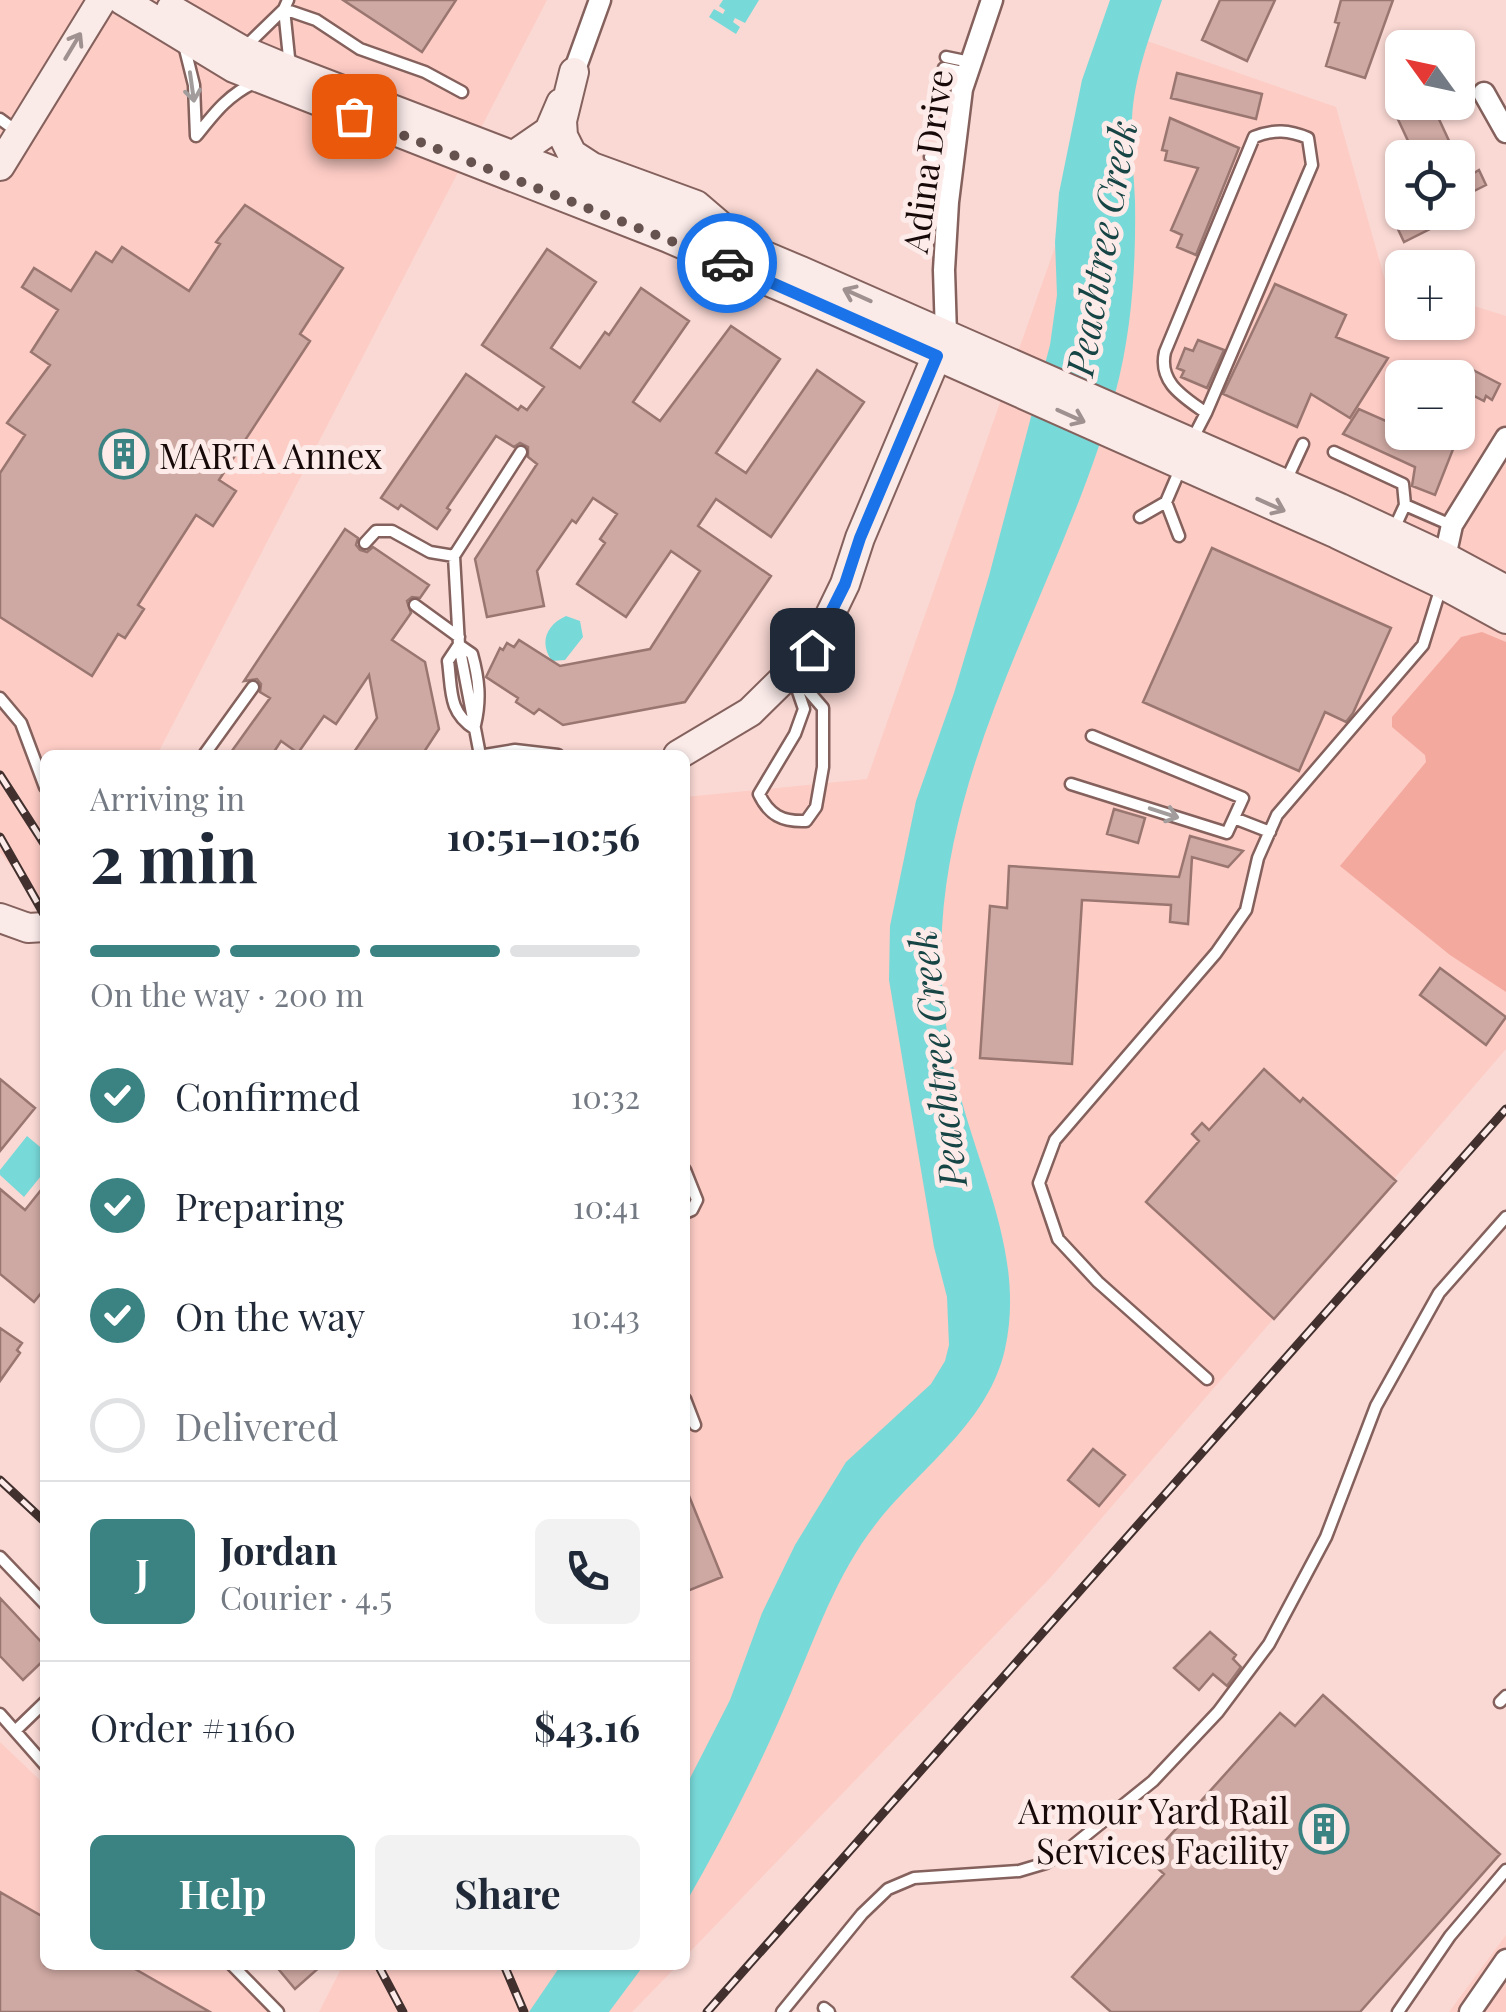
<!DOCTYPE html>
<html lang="en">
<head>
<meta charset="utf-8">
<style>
  :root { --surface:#fff; --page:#f2f2f3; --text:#1f2937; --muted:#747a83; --line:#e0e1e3; --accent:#3b8383 }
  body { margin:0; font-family:"Playfair Display",serif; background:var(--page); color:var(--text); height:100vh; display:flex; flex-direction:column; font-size:38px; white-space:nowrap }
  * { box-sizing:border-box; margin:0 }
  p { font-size:32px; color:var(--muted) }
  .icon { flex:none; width:55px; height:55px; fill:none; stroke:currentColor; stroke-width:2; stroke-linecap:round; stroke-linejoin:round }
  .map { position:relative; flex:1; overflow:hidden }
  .sheet { position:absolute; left:40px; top:750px; width:650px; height:1220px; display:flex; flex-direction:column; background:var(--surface); border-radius:15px; box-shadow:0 2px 8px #0004 }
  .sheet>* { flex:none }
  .needle { width:65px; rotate:303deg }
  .controls { position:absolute; left:1385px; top:30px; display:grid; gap:20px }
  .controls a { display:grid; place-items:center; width:90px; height:90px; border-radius:15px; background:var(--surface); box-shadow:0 2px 8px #0004; font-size:50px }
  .pin { position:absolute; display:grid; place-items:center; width:85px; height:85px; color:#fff; margin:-42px; border-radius:20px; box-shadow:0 5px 15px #0006 }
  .courier { position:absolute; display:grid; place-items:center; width:100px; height:100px; margin:-50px; border:8px solid #1a73e8; border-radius:50%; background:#fff; color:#222; box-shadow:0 2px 12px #0007 }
  .headline em { font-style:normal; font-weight:700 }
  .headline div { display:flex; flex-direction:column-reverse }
  .headline { display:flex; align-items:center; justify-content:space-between; height:170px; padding:0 50px }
  h1 { font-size:65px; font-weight:700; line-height:75px }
  .bar { display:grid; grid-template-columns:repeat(4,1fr); gap:15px 10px; align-content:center; height:120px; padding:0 50px }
  .bar i { height:12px; border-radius:8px; background:var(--line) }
  .bar .current { background:var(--accent) }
  .bar p { grid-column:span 4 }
  .line { display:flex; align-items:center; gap:25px; padding:0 50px; border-top:2px solid var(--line) }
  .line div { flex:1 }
  .round { display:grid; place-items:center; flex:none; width:105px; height:105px; border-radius:15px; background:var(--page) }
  ol { padding:0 50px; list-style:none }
  li { display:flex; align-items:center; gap:30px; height:110px }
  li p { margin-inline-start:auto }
  li .icon { padding:10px; border-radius:50%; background:var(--accent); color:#fff; stroke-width:4 }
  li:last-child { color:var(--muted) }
  li i { width:55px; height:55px; border:5px solid var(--line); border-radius:50% }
  .cta { display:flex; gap:20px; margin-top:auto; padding:20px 50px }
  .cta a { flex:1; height:115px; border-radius:15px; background:var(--accent); color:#fff; font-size:40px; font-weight:700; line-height:115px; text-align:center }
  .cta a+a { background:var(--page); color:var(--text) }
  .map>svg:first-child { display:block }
  .built { fill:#fdccc5; fill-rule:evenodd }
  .green { fill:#f4a99f }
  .water { fill:#78d9d9 }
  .building { fill:#cea8a2; stroke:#9a7671; stroke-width:2.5 }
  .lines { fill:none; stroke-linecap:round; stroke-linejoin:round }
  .lane-casing { stroke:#84615c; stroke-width:15 }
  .street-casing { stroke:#84615c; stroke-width:25 }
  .secondary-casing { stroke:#84615c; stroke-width:32 }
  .lane { stroke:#fff; stroke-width:10 }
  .street { stroke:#fff; stroke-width:20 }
  .secondary { stroke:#faebe9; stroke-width:28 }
  .rail-casing { stroke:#41302e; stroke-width:9 }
  .rail { stroke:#fcebe8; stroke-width:5; stroke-dasharray:15; stroke-linecap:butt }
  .oneway { stroke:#9f918f }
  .oneway2 { stroke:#a29d9c }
  .done { stroke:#66524f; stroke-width:10; stroke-dasharray:0 18 }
  .route { stroke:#1a73e8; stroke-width:12 }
  .labels { text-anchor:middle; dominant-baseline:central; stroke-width:10; stroke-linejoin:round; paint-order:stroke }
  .street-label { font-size:35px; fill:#160908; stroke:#fcebe8 }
  .poi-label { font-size:35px; fill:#160908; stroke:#fcebe8; text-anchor:start }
  .water-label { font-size:38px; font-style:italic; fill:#174545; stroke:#fcebe8 }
</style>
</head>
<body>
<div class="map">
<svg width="1506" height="2012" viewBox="0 0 1506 2012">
  <rect width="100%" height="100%" fill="#fad9d4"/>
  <path class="built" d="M0,0H547L157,755H45V911L0,852Z
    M1130,35L1336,107L1385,280L1402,285V322H1458V301L1506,316V1049L1050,1578L685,1957V797L867,779ZM1402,378H1458V432H1402Z
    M0,1742L45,1785V1965H235L285,2012H0Z
    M1506,1935V2012H1449Z
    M343,1965H678L632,2012H319Z"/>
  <path class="green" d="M1482,632L1506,642V992L1450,955L1340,866L1426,762L1425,755L1392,727V717L1461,637Z"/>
  <path class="water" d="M723,0H759L745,23L735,18L733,22L740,27L736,34L709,17L714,9L723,14L725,10L719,6Z
    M1110,0H1162C1149,39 1134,77 1132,119C1130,146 1134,173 1135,201C1136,265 1132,332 1115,394C1066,573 953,739 942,928C939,981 945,1039 959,1091C981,1176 1025,1259 1005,1349C989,1421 923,1466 879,1520C837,1572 817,1634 791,1693C760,1766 725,1835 685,1904V1788L730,1700L762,1613L795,1545L846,1462L931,1384L945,1361L949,1345L947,1297L934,1247L889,980L890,926L916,801L954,693L989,576L1050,345L1057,295L1055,242L1059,193L1082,80Z
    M566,616L580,621L583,637L565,660L552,661C539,643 546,625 566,616Z
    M27,1136L45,1151V1171L24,1197L0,1175V1170Z
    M561,1965H644L609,2012H529Z"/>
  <path class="building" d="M343,0H456L422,52Z
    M1220,0H1275L1247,61L1202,40Z
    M1341,0H1393L1365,78L1326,66L1339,23L1335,22Z
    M1177,73L1262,94L1256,119L1171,98Z
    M1423,102H1431L1457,158H1416L1396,115Z
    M1170,118L1239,148L1196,255L1177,247L1182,235L1171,230L1198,168L1165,160L1167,151L1162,150Z
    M1471,166L1474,173L1479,170L1486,185L1458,199V173Z
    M245,205L343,268L300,334L310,341L219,480L236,491L213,526L196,515L138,605L144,609L125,638L118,634L92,676L0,617V473L25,435L7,423L50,365L31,352L58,310L22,287L34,268L71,291L96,252L112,262L122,247L189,291L220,244L216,242Z
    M1390,212H1464L1404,242Z
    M547,249L596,282L551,348L580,368L605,332L609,335L641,288L689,321L633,402L660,421L731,326L780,359L716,453L746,473L817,370L864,402L771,537L716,499L698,526L771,576L685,702L563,725L539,709L534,714L516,702L518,698L486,677L500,648L503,650L507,643L514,647L519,640L560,666L650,649L700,571L671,551L626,617L577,584L605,543L600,539L617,514L593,498L576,523L572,520L537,571L544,606L487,617L475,559L537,464L528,457V447L520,443L514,447L496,436L447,508L450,510L437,529L401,505L398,509L381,498L466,374L518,410L521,406L527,410L544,387L482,345Z
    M1275,284L1346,315L1336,337L1388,358L1350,418L1311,394L1297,427L1223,394Z
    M1198,340L1224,350L1207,388L1181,377L1184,371L1177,368L1185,348L1193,351Z
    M1473,370L1500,384L1492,400L1486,396L1484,401L1474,396L1435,495L1412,486L1415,467L1343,434L1359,409L1402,428V432H1458V393Z
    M345,529L358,538L356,545L360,550L367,552L373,547L429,585L420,598L412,597L407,601L411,613L392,640L425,662L439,729L422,755H352L377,718L369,675L336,724L324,716L298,753L281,741L272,755H229L270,698L260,692L261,684L257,679L244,681Z
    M1212,548L1391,628L1353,713L1346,722L1325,712L1299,771L1143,702Z
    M1114,809L1145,818L1138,843L1107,834Z
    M1190,836L1243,851L1228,867L1192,857L1188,924L1170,922L1171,905L1082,900L1072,1064L980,1058L990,906L1007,908L1009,866L1179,877Z
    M1440,968L1506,1017L1486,1045L1420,995Z
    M1264,1069L1300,1102L1303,1098L1396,1181L1274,1319L1146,1202L1199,1141L1192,1134L1202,1123L1209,1130Z
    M0,1079L35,1108L0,1151Z
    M45,1185V1288L34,1302L0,1274V1189L25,1210Z
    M0,1328L22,1343L17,1350L20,1353L0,1381Z
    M1093,1449L1125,1475L1099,1506L1068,1480Z
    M685,1486L722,1577L685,1592Z
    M0,1598L45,1646V1659L23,1680L0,1656Z
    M1210,1632L1236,1655L1233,1659L1241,1667L1227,1686L1213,1674L1199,1690L1174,1668Z
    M1323,1695L1500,1854L1360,2012H1111L1072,1977L1164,1874L1148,1860L1280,1713L1295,1726Z
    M0,1892L45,1918V1965H128L210,2012H0Z
    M275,1965H322L295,1989Z"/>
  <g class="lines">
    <g class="lane-casing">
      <path id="lane" d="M284,9L316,20L360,49L425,72L462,92
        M284,9L290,67
        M184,45L194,85L196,136
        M243,49L284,9L288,0
        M946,57L970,62
        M944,68L967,73
        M0,119L19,133
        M197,135C215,112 230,93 258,81
        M930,157L952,161
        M927,173L950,178
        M1193,438L1206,413L1312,165L1308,138C1289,130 1274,129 1254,137L1165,352C1158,383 1184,397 1206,413
        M1334,452L1403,484L1405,505L1393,531
        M1285,483L1303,444
        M1166,502L1179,536
        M1405,505L1451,525
        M1140,517L1166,502L1181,467
        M365,543L376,531H392L430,552L454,556
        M415,605L459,637
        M459,645L472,654C479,679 481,700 475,725
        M458,646L448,661C452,691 448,712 475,729
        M791,671L823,708V767L816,807L806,821C782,822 769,815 759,794L795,734L804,709Z
        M0,698L21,723L45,787
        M204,755L253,687
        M480,755L459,645L454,556L521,452
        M485,755L515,750L558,755
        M1071,784L1227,833L1243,798L1092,736
        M1234,818L1270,832
        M685,1170L697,1200L692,1210L685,1213
        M1207,1379L1098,1282L1058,1239L1039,1183L1055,1140L1216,953L1246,910L1258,858L1277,815L1423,645L1441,587
        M685,1399L695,1425
        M0,1557L45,1604
        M1500,1702L1506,1696
        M0,1714L45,1765
        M15,1731L45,1702
        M232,1965L278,2012
        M824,2008L829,2012
        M782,2012L862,1914L888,1889L914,1878L1019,1871L1046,1863L1070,1848L1153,1781L1218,1712L1269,1644L1326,1537L1376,1406L1439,1293L1506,1217
        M1398,2012L1450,1936L1506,1870"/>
    </g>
    <g class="street-casing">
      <path id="street" d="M574,72L600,0
        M1484,93L1506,132
        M946,335L944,270L948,202L962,89L992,0
        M1445,557L1452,525L1506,438
        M1470,2012L1506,1960"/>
    </g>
    <g class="secondary-casing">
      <path id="secondary" d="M122,0L234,68L666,237L791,291L1337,534L1442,584L1506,619
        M171,9L242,50L290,70L673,217L801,271L1340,508L1445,557L1506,590
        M574,72L562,121L563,136L572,154L592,167L696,205L724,229
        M514,155L549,131L561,103
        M0,166L102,0
        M678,755L750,712L813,650L845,584L860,538L943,341
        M0,918L28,928L45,927"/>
    </g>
    <use href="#lane" class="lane"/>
    <use href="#street" class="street"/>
    <use href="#secondary" class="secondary"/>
    <g class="rail-casing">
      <path id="rail" d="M0,775L45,845
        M0,837L45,916
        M0,1480L45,1522
        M378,1965L403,2012
        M504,1965L524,2012
        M707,2012L1506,1109"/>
    </g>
    <use href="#rail" class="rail"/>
  </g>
  <defs><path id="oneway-shaft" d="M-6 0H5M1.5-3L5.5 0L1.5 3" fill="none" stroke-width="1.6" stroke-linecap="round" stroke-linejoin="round" transform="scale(2.5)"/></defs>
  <g class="oneway">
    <use href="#oneway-shaft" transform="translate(73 46) rotate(-59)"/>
    <use href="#oneway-shaft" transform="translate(857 295) rotate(-156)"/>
    <use href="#oneway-shaft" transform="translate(1071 416) rotate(24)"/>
    <use href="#oneway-shaft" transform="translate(1271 505) rotate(24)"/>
  </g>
  <g class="oneway2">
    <use href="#oneway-shaft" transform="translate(192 87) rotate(82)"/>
    <use href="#oneway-shaft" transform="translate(1164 813) rotate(18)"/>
  </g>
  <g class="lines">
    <path class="done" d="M354,116L727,263"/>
    <path class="route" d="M727,263L937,356L860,538L845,584L812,650"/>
  </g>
  <defs>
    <g id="building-ring" transform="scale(2.5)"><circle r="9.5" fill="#fcebe8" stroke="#3b8383" stroke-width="1.5"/><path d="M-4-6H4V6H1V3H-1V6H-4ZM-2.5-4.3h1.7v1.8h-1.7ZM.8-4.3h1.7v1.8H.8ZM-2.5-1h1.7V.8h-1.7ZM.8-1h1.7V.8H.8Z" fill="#3b8383"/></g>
  </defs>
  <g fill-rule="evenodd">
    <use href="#building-ring" x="124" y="454"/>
    <use href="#building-ring" x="1324" y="1829"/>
  </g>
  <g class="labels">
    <g class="street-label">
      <text transform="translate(926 161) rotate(-82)">Adina Drive</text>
    </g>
    <g class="poi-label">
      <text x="159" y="454">MARTA Annex</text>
      <text x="1289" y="1809" text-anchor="end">Armour Yard Rail<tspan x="1289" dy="40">Services Facility</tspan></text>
    </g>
    <g class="water-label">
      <text transform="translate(1100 248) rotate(-80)">Peachtree Creek</text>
      <text transform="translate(936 1059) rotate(-97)">Peachtree Creek</text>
    </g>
  </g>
</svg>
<div class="controls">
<a><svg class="needle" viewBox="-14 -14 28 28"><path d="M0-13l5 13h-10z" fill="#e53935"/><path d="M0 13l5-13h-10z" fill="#747a83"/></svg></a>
<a><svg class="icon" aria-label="locate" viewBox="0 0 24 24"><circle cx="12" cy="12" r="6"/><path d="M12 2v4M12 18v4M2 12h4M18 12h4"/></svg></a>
<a>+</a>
<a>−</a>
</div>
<div class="pin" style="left:354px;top:116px;background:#ea580c"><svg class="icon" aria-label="bag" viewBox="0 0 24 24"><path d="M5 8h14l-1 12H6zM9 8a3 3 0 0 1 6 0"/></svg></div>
<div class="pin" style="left:812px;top:650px;background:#1f2937"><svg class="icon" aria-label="home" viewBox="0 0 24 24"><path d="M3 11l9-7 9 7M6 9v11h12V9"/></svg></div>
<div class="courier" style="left:727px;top:263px"><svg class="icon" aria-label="car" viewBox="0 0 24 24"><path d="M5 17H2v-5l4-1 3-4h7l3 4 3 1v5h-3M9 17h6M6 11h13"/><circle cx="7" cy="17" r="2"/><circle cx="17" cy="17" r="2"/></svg></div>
<section class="sheet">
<div class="headline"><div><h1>2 min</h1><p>Arriving in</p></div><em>10:51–10:56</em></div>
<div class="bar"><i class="current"></i><i class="current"></i><i class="current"></i><i></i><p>On the way · 200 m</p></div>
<ol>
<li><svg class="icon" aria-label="check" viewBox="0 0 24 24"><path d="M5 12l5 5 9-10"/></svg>Confirmed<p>10:32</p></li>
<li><svg class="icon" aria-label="check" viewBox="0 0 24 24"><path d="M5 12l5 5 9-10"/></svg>Preparing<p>10:41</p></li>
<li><svg class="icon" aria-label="check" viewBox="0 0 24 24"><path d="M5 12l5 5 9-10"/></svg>On the way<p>10:43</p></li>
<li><i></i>Delivered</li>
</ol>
<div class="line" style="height:180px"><b class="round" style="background:var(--accent);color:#fff">J</b><div><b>Jordan</b><p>Courier · 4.5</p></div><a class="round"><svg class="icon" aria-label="phone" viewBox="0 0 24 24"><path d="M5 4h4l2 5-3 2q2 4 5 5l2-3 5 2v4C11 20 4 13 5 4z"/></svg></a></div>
<div class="line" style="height:130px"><div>Order #1160</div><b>$43.16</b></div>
<div class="cta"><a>Help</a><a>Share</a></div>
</section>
</div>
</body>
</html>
